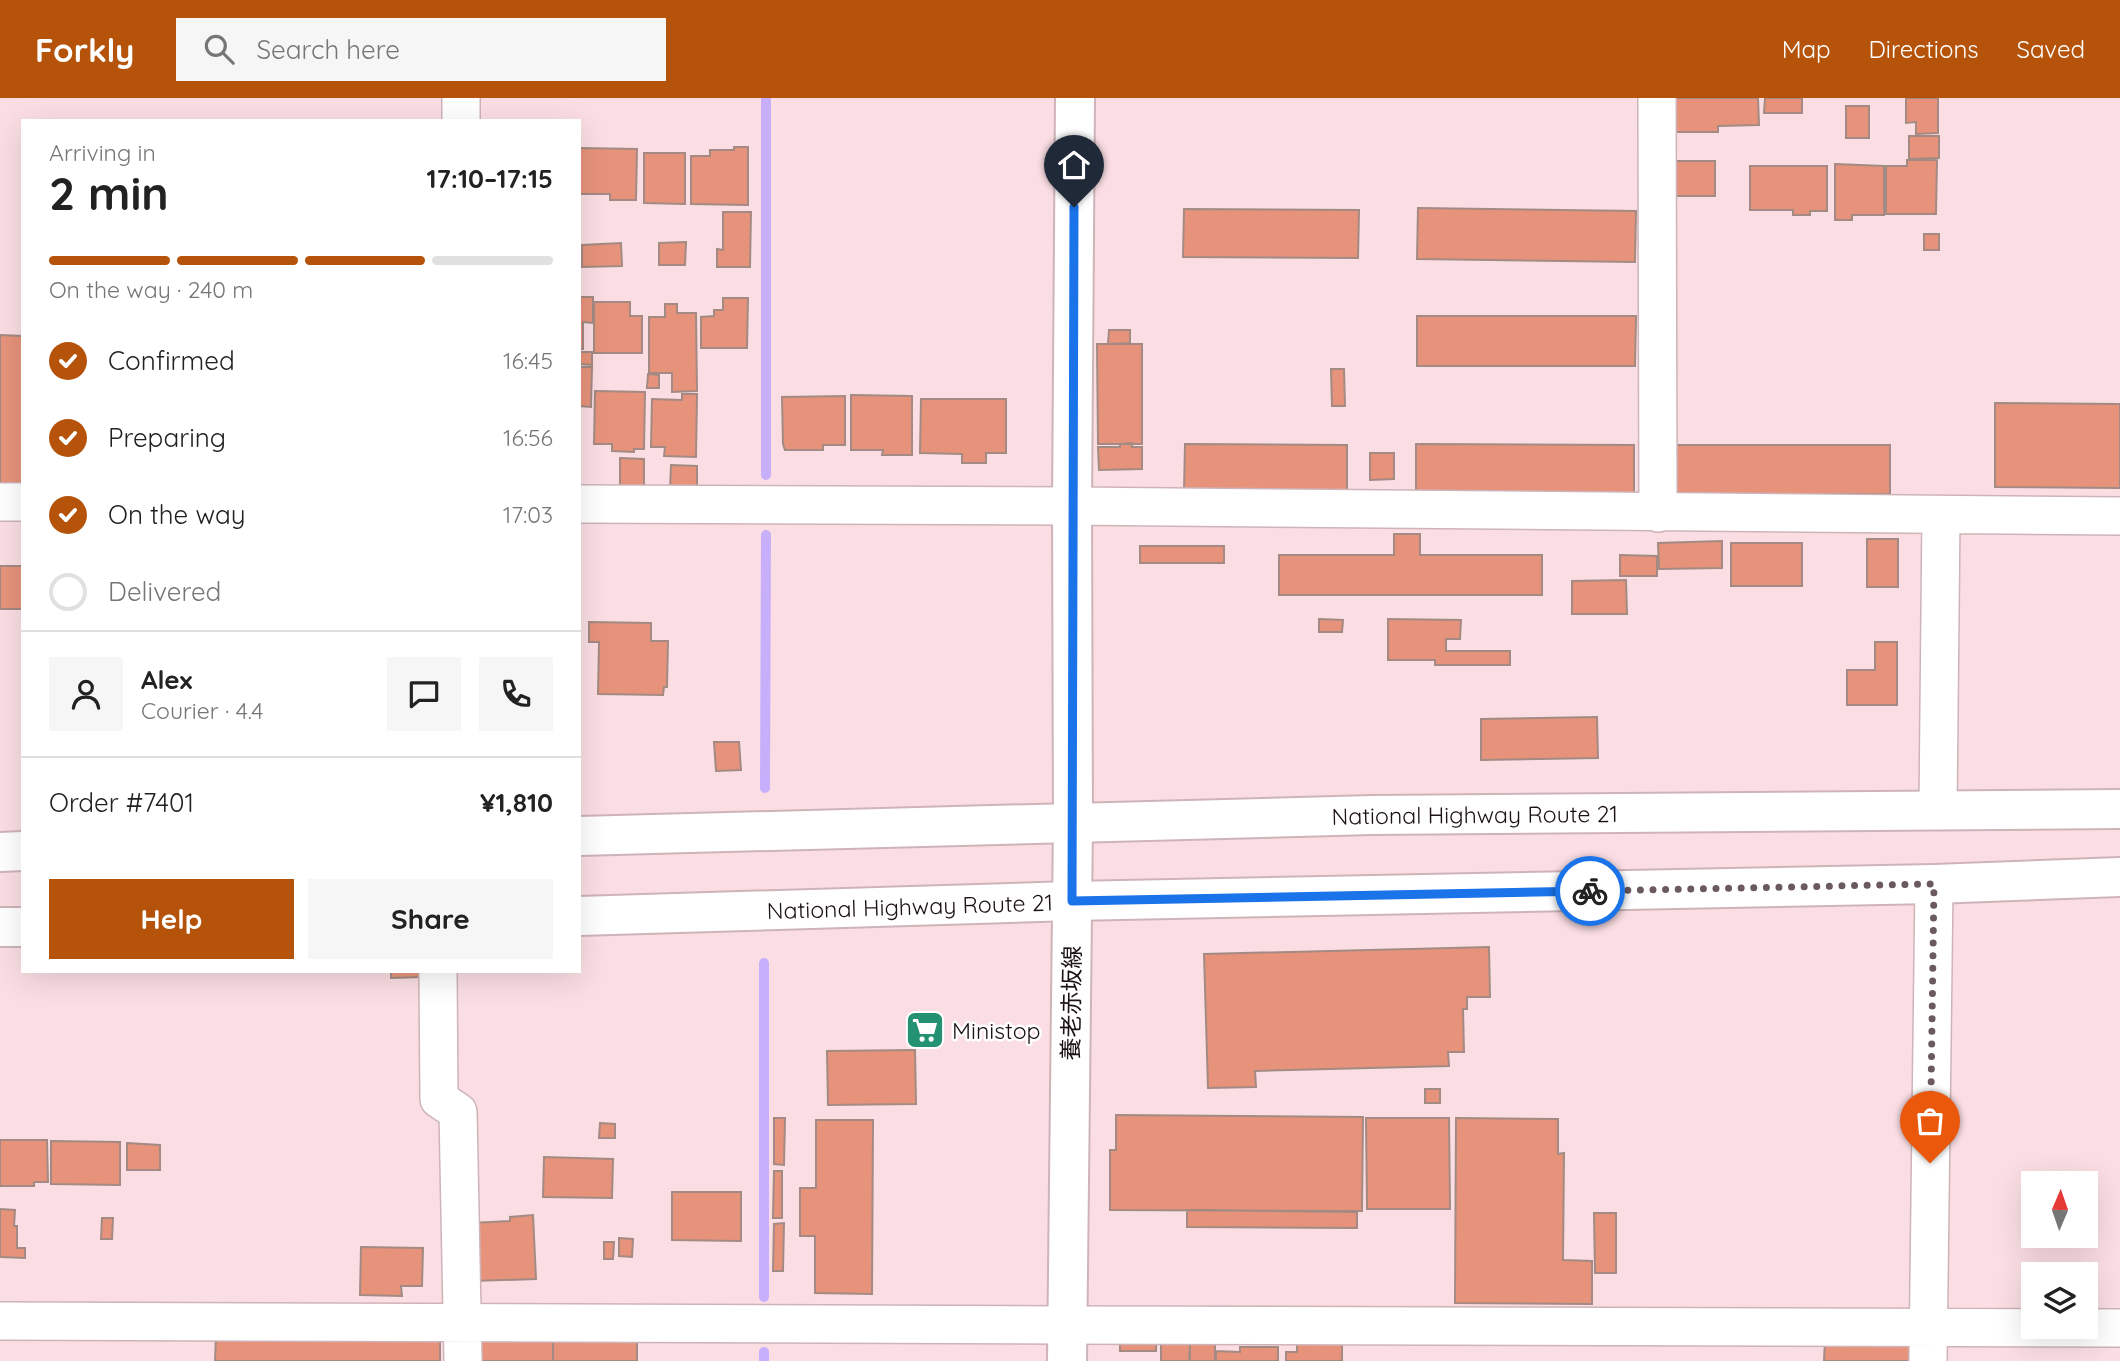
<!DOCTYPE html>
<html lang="en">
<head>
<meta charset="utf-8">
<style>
  :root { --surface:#fff; --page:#f6f6f6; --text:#222; --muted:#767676; --line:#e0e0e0; --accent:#b45309 }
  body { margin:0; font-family:Quicksand,"Noto Sans JP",sans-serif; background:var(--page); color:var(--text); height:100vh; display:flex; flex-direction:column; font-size:26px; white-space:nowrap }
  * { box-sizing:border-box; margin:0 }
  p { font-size:23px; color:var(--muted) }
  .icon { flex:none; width:38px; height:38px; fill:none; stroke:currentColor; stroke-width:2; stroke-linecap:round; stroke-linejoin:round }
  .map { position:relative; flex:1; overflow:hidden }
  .sheet { position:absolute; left:21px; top:21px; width:560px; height:854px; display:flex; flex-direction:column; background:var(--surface); border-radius:0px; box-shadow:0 7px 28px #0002 }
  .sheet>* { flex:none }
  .needle { width:46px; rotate:2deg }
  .tools { position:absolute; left:2021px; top:1073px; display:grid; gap:14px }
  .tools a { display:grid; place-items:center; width:77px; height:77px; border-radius:0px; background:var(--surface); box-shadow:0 7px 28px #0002; font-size:35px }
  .pin { position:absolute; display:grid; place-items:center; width:60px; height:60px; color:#fff; margin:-72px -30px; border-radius:50% 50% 50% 0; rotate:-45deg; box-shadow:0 0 7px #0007 }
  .pin .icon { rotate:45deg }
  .courier { position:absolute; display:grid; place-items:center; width:70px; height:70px; margin:-35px; border:5px solid #1a73e8; border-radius:50%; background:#fff; color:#222; box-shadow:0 2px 9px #0007 }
  .summary em { font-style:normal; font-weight:700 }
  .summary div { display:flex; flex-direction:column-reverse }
  .summary { display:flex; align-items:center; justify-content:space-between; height:119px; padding:0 28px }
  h1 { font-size:46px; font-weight:700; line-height:52px }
  .bar { display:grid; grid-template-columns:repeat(4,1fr); gap:10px 7px; align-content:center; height:84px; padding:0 28px }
  .bar i { height:9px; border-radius:5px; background:var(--line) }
  .bar .on { background:var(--accent) }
  .bar p { grid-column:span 4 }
  .line { display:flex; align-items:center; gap:18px; padding:0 28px; border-top:2px solid var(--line) }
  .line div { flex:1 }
  .round { display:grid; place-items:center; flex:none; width:74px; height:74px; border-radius:0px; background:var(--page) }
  ol { padding:0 28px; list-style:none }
  li { display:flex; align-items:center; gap:21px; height:77px }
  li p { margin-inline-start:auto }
  li .icon { padding:7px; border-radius:50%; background:var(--accent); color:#fff; stroke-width:4 }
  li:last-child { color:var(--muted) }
  li i { width:38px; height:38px; border:4px solid var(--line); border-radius:50% }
  .primary-button { display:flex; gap:14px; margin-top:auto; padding:14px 28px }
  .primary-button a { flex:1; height:80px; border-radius:0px; background:var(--accent); color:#fff; font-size:28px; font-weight:700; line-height:80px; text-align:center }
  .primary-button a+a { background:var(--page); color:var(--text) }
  header { display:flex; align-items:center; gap:42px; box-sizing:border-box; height:98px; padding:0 35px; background:var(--accent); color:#fff }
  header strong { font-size:33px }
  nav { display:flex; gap:38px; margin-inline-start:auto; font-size:24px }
  .search { width:490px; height:63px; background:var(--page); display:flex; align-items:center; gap:18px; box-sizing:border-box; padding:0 24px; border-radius:0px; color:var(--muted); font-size:26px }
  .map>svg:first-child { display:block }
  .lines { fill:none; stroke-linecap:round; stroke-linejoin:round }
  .stream { stroke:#c7affb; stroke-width:10 }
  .building { fill:#e7937b; stroke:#a38a83; stroke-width:2 }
  .street-casing { stroke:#ceb4b9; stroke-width:40 }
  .secondary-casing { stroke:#ceb4b9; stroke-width:42 }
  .highway-casing { stroke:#ceb4b9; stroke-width:42 }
  .street { stroke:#fff; stroke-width:37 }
  .secondary { stroke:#fff; stroke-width:38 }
  .highway { stroke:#fff; stroke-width:38 }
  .done { stroke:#6a595d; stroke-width:7; stroke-dasharray:0 12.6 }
  .route { stroke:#1a73e8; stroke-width:9 }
  .labels { text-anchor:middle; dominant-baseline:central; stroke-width:5; stroke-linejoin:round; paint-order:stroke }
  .street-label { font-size:23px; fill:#1c1214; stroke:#fff }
  .poi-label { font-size:23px; fill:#1c1214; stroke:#fff; text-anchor:start }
</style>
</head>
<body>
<header>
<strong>Forkly</strong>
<div class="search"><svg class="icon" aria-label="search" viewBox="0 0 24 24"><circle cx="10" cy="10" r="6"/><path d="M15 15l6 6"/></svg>Search here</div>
<nav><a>Map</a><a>Directions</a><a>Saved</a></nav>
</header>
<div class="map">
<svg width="2120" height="1263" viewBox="0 0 2120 1263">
  <rect width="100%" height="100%" fill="#fadee4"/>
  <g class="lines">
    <path class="stream" d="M766,377V0
      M765,690L766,437
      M764,1199V865
      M764,1263V1254"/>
  </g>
  <path class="building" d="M1673,0H1758L1759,27L1718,28V34H1674Z
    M1765,0H1802V15H1764Z
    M1906,0H1938V35L1916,36V24L1906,25Z
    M1846,8H1869V40H1846Z
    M1909,38H1939V60L1909,61Z
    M734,49H748V107L691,106V58H710V52H734Z
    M580,50L637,51L636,102H610V96H580Z
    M644,55H685V106L644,105Z
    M1907,62H1937L1936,116H1886V68H1907Z
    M1666,63H1715V98H1666Z
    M1835,66L1884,68V117H1852V122H1835Z
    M1750,68H1827V113H1810V117H1793V112H1750Z
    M1418,110L1636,113L1635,164L1417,161Z
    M1184,111L1359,112L1358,160L1183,159Z
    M723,114H751L750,169H717V151L723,152Z
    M1924,136H1939V152H1924Z
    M686,144L685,167H659V145Z
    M621,145L622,168L582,169V147Z
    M579,199H593V225L583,224V251H579Z
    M723,200H748L747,250H701V219L714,218V212H723Z
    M594,204H630V218H642V255H594Z
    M665,206H677V215H696L697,293L672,294V275H649V219H665Z
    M1417,218H1636L1635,268H1417Z
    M1109,232H1130V245L1108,246Z
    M0,237L23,238V390H0Z
    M1097,246H1142V346H1098Z
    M579,254H592V267L579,266Z
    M579,269H592L591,309L579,308Z
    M1331,271H1344L1345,308H1332Z
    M648,276L659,277V290H647Z
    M595,293L645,294L644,351H634V354L612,353V346H594Z
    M682,296H697L696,359L664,358L665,349H651L652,301L682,302Z
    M851,297L912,298V357H882L883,352H851Z
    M845,298V347H823V352H785L783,346L782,299Z
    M921,301H1006V355H986V365H962V356L920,355Z
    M1995,305L2120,306V390L1995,389Z
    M1132,345V349H1142V371L1099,372L1098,349H1120V346Z
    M1185,346L1347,347V394L1184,393Z
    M1416,346L1634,347V395H1416Z
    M1671,347H1890V396H1671Z
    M1370,355H1394V381L1370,382Z
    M620,360L644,361V390H620Z
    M671,367L697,368V393L670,392Z
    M1394,436H1420V457H1542V497H1279V457H1394Z
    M1867,441H1898V489H1867Z
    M1722,443V470L1659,471L1658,445Z
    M1731,445H1802V488H1731Z
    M1140,448H1224V465H1140Z
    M1620,457L1657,458V478H1620Z
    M0,468H23V511H0Z
    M1626,482L1627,516H1572V483Z
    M1319,521L1343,522L1342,534H1319Z
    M1388,521L1461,522L1460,541H1446V553H1510V567H1435V562H1388Z
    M589,524L651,525V543H668L667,589H664L663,597L598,596L599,544H589Z
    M1875,544H1897V607H1847V572H1875Z
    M1597,619L1598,660L1481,662V621Z
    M714,644H739L741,672L716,673Z
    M1489,849L1490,899H1467V911H1463L1464,954H1448L1449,968L1255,973L1256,989L1208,990L1204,856Z
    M391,873H423V879L391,880Z
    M915,952L916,1006L828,1007L827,953Z
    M1425,991H1440V1005H1425Z
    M1116,1017L1363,1019L1362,1113L1110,1112V1052H1116Z
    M774,1020H785L784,1067L774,1066Z
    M1366,1020H1449L1450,1111H1367Z
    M1456,1020L1558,1021V1056L1564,1055L1563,1162L1592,1163V1206L1455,1205Z
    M816,1022H873L872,1196L815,1195V1138H800V1090H816Z
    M600,1025L615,1026V1040H599Z
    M0,1042H47L48,1084H34V1088H0Z
    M51,1043L120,1044V1087L51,1086Z
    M127,1045L160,1047V1072H127Z
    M544,1059L613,1061L612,1100L543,1099Z
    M774,1073H782V1120H773Z
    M672,1094H741V1143L672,1142Z
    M0,1111L15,1112L14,1128H17V1150H25V1160L0,1159Z
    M1187,1112L1357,1114V1130L1187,1129Z
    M1594,1115H1616V1175H1595Z
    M533,1117L536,1181L473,1183L472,1125L510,1123V1119Z
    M102,1120H113L112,1141H101Z
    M784,1125L783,1173H773L774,1126Z
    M619,1140L633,1141L632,1159L619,1158Z
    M604,1144H614L613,1161H604Z
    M361,1149L423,1150L422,1188H401L402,1198L360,1197Z
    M470,1236L553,1237V1263H470Z
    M553,1237L637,1238V1263H553Z
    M216,1238L440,1240V1263H215Z
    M1120,1240H1156V1253H1120Z
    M1825,1242H1900V1247H1913V1263H1824Z
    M1190,1243H1215V1263H1190Z
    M1161,1246H1190L1189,1263H1161Z
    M1297,1246H1342V1263H1286V1254H1297Z
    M1240,1249H1278V1263H1216V1253L1240,1254Z"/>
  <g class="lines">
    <g class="street-casing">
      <path id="street" d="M1657,0L1658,415
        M461,23V0
        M0,404H23
        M579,406L1072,408L2120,418
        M1938,712L1941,417
        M438,873L439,1001L458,1014L463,1263
        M0,1223C707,1230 1413,1224 2120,1230
        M1928,1263L1934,786"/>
    </g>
    <g class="secondary-casing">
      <path id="secondary" d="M1067,1263L1073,725L1072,408L1075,0"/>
    </g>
    <g class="highway-casing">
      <g id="highway">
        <path id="s1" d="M579,738L1372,717L2120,711"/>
        <path d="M0,754L23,753"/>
        <path id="s2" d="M579,818L1072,803L1934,786L2120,779"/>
        <path d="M0,829H23"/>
      </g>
    </g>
    <use href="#street" class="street"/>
    <use href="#secondary" class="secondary"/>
    <use href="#highway" class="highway"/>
  </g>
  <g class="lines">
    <path class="done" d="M1590,793L1934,786L1930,1065"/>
    <path class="route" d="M1074,109L1072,803L1590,793"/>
  </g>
  <defs>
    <g id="supermarket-square" transform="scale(2.0125)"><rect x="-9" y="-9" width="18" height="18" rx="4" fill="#249272" stroke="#fff"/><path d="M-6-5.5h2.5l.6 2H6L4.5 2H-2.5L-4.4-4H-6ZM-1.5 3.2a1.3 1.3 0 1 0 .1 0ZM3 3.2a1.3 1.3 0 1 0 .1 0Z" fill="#fff"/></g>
  </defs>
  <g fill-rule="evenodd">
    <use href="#supermarket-square" x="925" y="932"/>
  </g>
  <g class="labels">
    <g class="street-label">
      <text stroke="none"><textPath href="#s1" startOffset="896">National Highway Route 21</textPath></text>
      <text stroke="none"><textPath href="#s2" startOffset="331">National Highway Route 21</textPath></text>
      <text transform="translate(1071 905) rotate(-89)">養老赤坂線</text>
    </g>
    <g class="poi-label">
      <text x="952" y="932">Ministop</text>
    </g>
  </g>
</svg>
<div class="tools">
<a><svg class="needle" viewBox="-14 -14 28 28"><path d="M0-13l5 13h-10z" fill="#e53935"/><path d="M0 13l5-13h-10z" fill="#767676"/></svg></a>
<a><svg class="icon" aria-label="layers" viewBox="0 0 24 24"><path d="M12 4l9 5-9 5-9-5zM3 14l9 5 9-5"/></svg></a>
</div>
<div class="pin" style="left:1930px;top:1065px;background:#ea580c"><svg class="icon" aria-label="bag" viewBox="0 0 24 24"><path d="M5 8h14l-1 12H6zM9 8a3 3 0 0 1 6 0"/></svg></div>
<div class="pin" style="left:1074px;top:109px;background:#1f2937"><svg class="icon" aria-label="home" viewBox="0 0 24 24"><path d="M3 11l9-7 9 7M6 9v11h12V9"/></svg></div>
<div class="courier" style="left:1590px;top:793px"><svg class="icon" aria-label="bike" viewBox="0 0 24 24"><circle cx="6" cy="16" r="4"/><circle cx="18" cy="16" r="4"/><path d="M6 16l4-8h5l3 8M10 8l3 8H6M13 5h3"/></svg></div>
<section class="sheet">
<div class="summary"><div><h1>2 min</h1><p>Arriving in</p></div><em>17:10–17:15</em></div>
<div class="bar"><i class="on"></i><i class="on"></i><i class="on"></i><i></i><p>On the way · 240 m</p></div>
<ol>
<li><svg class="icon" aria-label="check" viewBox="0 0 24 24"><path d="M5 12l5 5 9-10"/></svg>Confirmed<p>16:45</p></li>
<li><svg class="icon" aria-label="check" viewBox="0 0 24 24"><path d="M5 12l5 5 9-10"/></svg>Preparing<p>16:56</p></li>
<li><svg class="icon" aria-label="check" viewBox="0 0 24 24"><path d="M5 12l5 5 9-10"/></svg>On the way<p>17:03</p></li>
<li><i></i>Delivered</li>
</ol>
<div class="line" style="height:126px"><a class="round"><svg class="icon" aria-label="person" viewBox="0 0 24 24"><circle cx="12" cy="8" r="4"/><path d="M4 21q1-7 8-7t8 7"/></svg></a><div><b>Alex</b><p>Courier · 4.4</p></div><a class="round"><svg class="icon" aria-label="chat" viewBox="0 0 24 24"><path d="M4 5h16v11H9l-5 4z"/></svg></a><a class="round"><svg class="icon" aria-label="phone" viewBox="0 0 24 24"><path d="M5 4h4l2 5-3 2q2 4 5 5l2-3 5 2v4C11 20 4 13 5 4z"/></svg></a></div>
<div class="line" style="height:91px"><div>Order #7401</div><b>¥1,810</b></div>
<div class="primary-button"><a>Help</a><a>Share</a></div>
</section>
</div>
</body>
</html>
